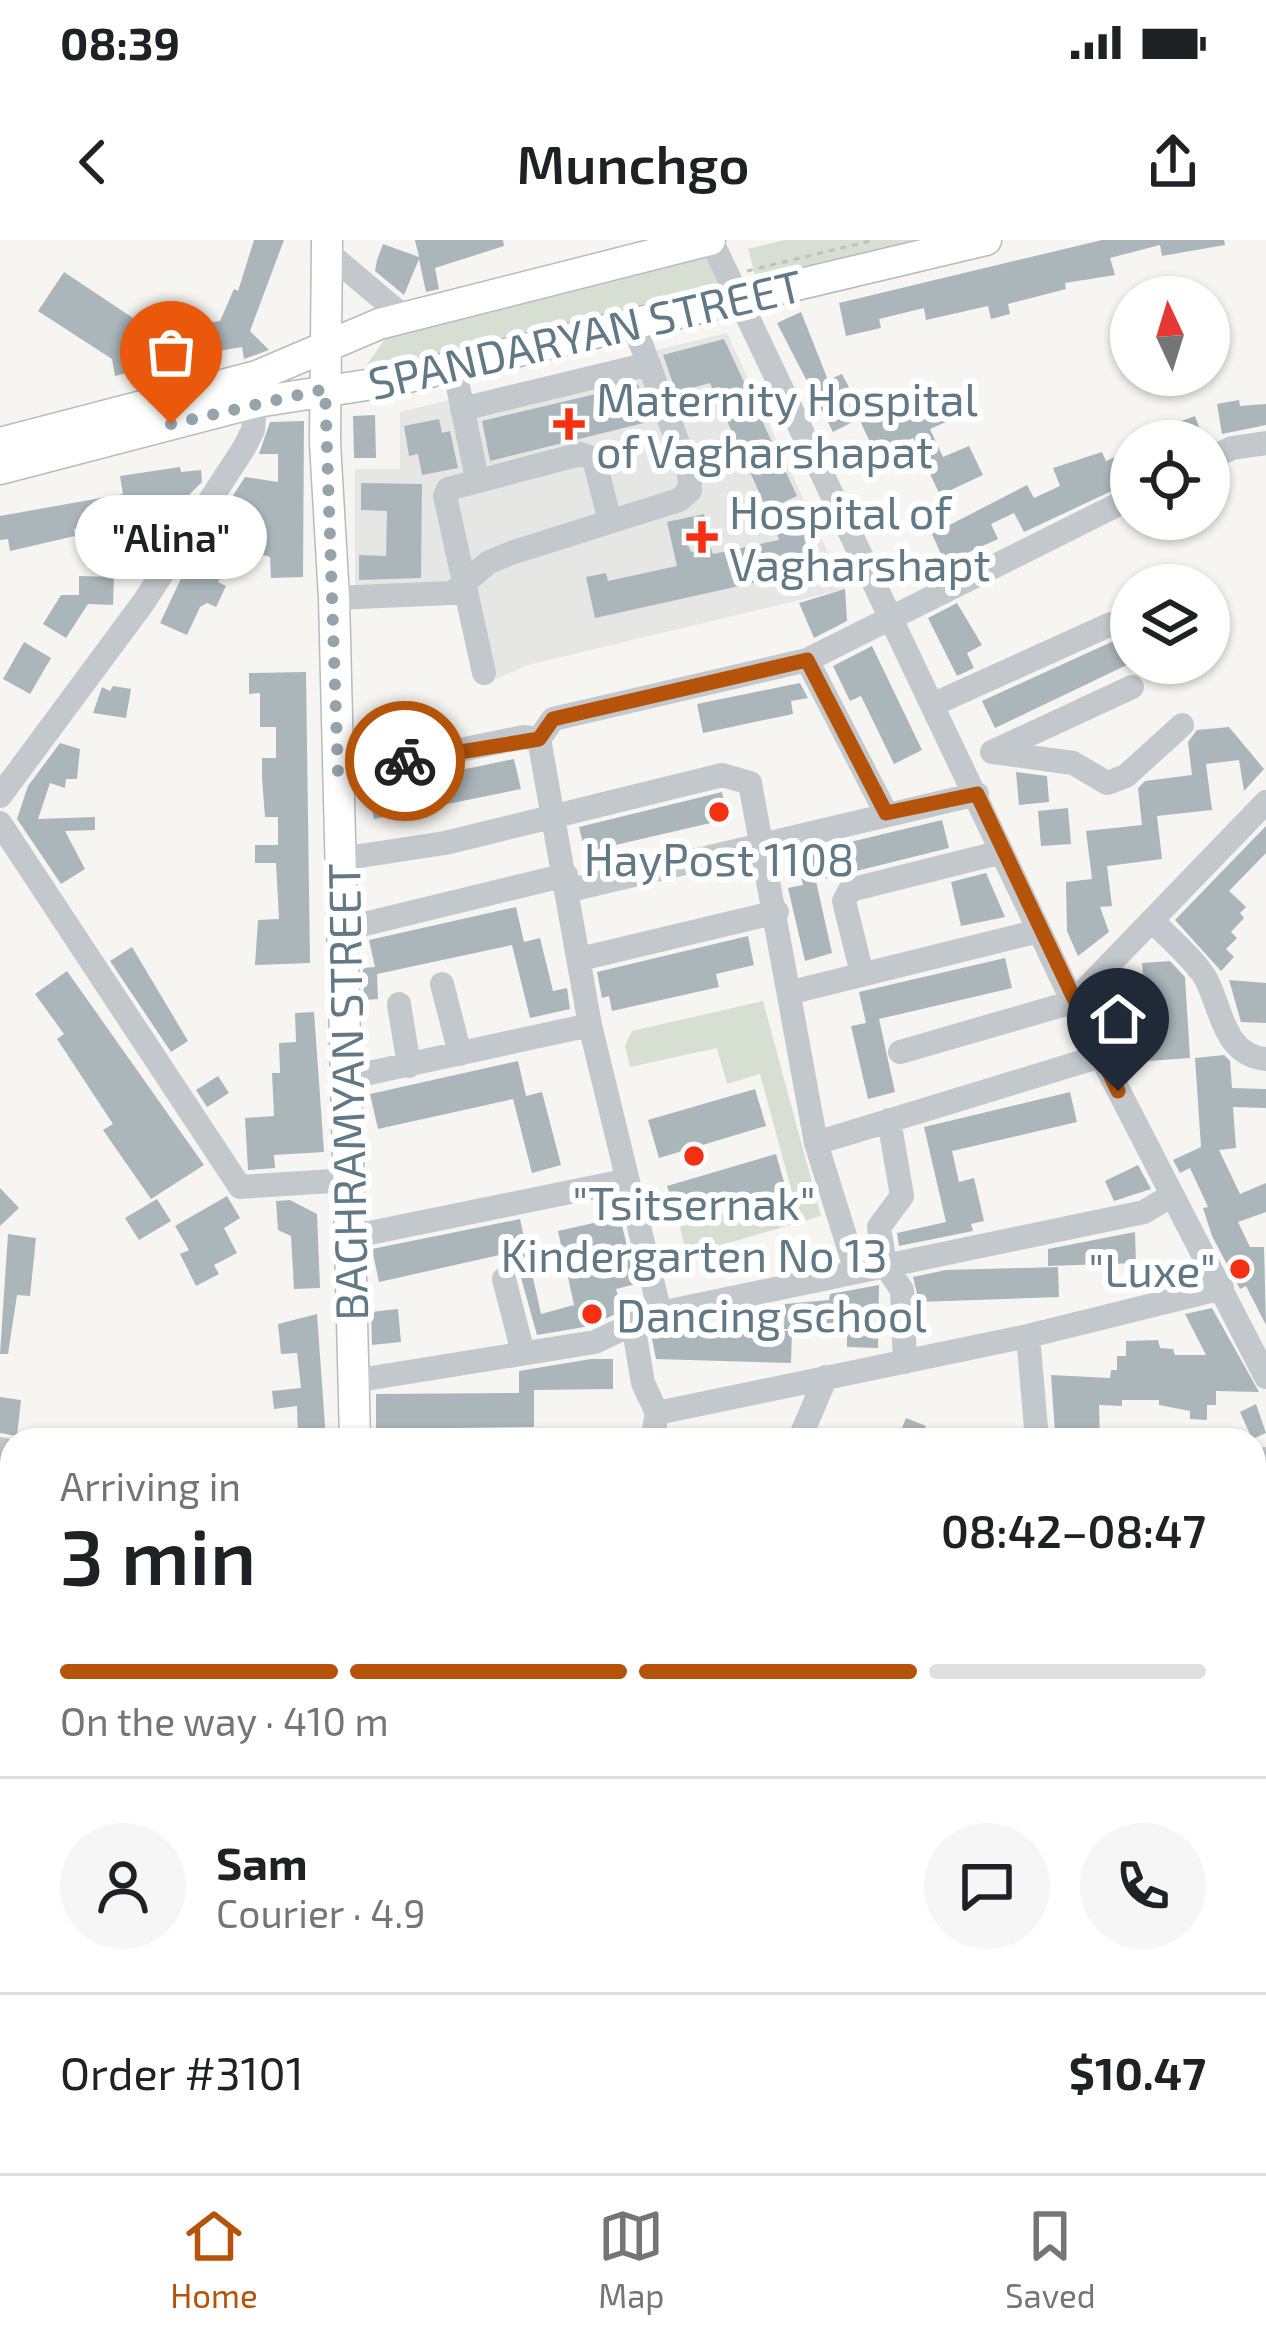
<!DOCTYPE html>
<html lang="en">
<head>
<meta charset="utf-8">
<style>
  :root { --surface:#fff; --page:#f6f6f6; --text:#202124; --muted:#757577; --line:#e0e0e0; --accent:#b45309 }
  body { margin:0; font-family:"Exo 2",sans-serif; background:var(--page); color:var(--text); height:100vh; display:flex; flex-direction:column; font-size:45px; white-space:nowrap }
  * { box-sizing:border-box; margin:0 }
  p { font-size:39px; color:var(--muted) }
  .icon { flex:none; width:66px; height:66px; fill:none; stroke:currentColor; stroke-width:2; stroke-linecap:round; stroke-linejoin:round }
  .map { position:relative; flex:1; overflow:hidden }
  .side { position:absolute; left:0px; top:1188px; width:1266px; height:747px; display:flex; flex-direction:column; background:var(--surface); border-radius:36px 36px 0 0; box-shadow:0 3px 9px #0004 }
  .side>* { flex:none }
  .needle { width:78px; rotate:356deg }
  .buttons { position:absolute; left:1110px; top:36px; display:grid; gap:24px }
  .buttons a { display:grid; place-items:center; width:120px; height:120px; border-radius:50%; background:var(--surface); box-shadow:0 3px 9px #0004; font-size:60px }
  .pin { position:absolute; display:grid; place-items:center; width:102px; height:102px; color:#fff; margin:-123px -51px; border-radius:50% 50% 50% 0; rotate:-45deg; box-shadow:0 0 12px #0007 }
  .pin .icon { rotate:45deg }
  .courier { position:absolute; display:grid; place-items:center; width:120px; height:120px; margin:-60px; border:9px solid #b45309; border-radius:50%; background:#fff; color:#222; box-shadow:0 3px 15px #0007 }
  .bubble { position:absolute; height:84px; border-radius:42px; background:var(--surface); box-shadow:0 3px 9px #0004; font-size:39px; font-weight:600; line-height:84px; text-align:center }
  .overview em { font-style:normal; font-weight:600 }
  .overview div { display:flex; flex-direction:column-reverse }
  .overview { display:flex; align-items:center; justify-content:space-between; height:204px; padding:0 60px }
  h1 { font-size:78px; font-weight:600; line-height:90px }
  .bar { display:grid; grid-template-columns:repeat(4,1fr); gap:18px 12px; align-content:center; height:144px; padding:0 60px }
  .bar i { height:15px; border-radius:9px; background:var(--line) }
  .bar .on { background:var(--accent) }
  .bar p { grid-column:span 4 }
  .line { display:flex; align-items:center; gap:30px; padding:0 60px; border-top:3px solid var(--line) }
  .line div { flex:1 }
  .round { display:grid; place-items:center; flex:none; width:126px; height:126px; border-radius:63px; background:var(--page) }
  .status { display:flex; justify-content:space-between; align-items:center; height:84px; padding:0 60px; background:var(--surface); direction:ltr }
  .status svg { height:33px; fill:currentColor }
  header { display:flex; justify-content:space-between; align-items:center; height:156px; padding:0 60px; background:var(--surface); font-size:54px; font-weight:600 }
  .dock { display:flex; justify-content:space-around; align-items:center; height:168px; border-top:3px solid var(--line); background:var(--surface); font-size:33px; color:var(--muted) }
  .dock a { display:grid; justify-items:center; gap:6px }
  .dock .on { color:var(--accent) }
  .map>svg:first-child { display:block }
  .built { fill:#e6e7e5 }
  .green { fill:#d7ded2 }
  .building { fill:#abb6ba }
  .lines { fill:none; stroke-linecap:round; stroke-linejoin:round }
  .major-casing { stroke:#b5bbbe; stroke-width:33 }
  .path { stroke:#bec1c3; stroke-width:3; stroke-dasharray:6 6; stroke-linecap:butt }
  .minor { stroke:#c2c8cb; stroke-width:24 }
  .major { stroke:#fff; stroke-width:30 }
  .done { stroke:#95a4ab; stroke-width:12; stroke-dasharray:0 21.6 }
  .route { stroke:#b45309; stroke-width:15 }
  .poi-dot { fill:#f52f12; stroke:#fff; stroke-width:4.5 }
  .labels { text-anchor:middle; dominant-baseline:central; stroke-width:12; stroke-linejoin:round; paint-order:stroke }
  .street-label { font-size:45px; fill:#617986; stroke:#fff }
  .poi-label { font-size:45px; fill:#617986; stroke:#fff; text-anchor:start }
</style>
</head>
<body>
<div class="status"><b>08:39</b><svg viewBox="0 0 49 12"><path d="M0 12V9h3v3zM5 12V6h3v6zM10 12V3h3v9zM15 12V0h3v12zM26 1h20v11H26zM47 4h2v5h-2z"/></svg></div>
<header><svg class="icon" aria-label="back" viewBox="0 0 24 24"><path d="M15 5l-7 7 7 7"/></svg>Munchgo<svg class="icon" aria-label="share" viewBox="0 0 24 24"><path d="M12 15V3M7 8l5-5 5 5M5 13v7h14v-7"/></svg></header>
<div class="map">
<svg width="1266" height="1933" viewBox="0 0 1266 1933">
  <rect width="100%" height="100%" fill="#f6f5f1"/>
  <path class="built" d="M727,93L845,349L528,425L489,442L452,348H355V229H400V172Z
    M0,1220L12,1221V1416L0,1415Z"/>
  <path class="green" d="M785,0H945L758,46L748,9Z
    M710,17L723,53L393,138L366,126L385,99Z
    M763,761L821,976L687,1015L680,987L792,952L760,834L727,844L717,808L630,827L625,806L632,791Z"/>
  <path class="building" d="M254,0H284L250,91L269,110L244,119L242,107L164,120L165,124L115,136L112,119L38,71L64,32L175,106L172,88L220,81L234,49L238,51Z
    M415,0H503L504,6L435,28L439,49L426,52L419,19L404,55L375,31L377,20L383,4L419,17Z
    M1102,0H1224L1225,5L1162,16L1160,5L1110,18L1115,35L1065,43L1066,49L1008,64L1010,74L991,79L988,66L926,80L924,68L879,79L881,88L846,96L839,63Z
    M801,72L828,140L842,134L864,176L833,192L777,83Z
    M724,99L797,256L767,270L710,143L676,152L663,115Z
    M638,144L652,181L490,221L482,181Z
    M926,153L932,166L945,160L953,179L930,189L943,217L969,206L983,235L940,255L913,198L876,215L861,183Z
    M1239,160L1240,166L1266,164V185L1222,194L1217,164Z
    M375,175L376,218H354L353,176Z
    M1195,176L1203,198L1163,201L1159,189Z
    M439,179L442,193L450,191L458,228L422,235L418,214L409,216L404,186Z
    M304,181L303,337L271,338L270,317L243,309L240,318L232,314L218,342L226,346L216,367L207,363L200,367L187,395L160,383L186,328L245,237L278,242V214H259L270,182Z
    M1131,210V242L1024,292L1014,273L991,284L998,299L945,323L932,294L1027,245L1034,258L1060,246L1053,228L1102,212L1106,221Z
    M180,227L181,232L201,230L202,242L186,258L183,272L166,275L154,317L137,319L127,281L74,289L75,296L10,311L8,299L0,300V276L123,254L120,236Z
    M361,243L422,244L421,338L359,340V315L386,316L387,271L361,270Z
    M704,274L709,296L688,305L691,312L711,308L713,314L779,300L777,293L802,287L811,330L595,378L586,337L606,333L608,341L677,326L667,282Z
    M79,336L114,337L113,365L88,364L66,398L43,384L61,355H79Z
    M845,349L847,381L814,398L799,363Z
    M957,363L982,405L967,413L974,428L957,436L928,378Z
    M1131,383V423L995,488L982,461L1118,399Z
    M24,402L51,418L30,454L3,439Z
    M872,406L922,510L894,524L861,456L850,461L833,426Z
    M306,432L310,723L255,725L258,680L279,679L276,623H255V605H278V577H265L262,538V518H276V487H260V453L249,454V433Z
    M800,443L808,458L791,461L793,474L703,493L697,464Z
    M113,446L131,449L126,478L93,473L102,447L110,451Z
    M1229,487L1264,529L1244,551L1239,520L1206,524L1212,570L1157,576L1162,619L1107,626L1112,666L1100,667L1109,692L1078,716L1067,691L1066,642L1092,639L1086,591L1142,585L1138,548L1145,541L1192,535L1188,502L1197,490Z
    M60,503L80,509L77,539H66L65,548L50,543L38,579L95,577V590L65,591L85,629L61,644L17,579L28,546Z
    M514,519L521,549L374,579L368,549Z
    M1016,532L1047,536L1049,562L1019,565Z
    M722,552L728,579L585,612L579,587Z
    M1068,568L1071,604L1041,606L1038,571Z
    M942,580L949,608L816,641L832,713L805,721L788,648L803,645L796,615Z
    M1266,586V613L1229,651L1246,667L1240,673L1244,678L1231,692L1237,698L1226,709L1234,717L1221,731L1175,680Z
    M986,633L1005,677L961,686L951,642Z
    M516,667L524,702L540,698L553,751L567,748L570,769L530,778L512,705L377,734L378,759L364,760L363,728L375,727L369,700Z
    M748,696L754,725L716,734L719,747L612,771L609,756L602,758L597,732Z
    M132,707L188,801L171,812L110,721Z
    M1005,718L1012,748L879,779L895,852L868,859L851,786L866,783L859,752Z
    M1170,721L1185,737L1190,818L1148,821L1142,723Z
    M67,731L204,925L151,959L103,890L113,884L57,799L64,794L35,754Z
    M1229,740L1266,743V783L1241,782Z
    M1119,768L1142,814L1123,823L1101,777Z
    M314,772L324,912L274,915L275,928L248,930L245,878L274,876L272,833H280L279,803L296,802L295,773Z
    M1224,815L1230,821L1232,848L1266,849V868L1233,867L1236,908L1219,910L1240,954L1266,943V972L1238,982L1250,1007H1264L1266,1085L1246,1046L1240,1049L1212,996L1203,968L1208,967L1190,928L1180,933L1173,920L1201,907L1195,818Z
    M518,821L526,856L542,852L561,925L532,933L513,859L378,889L370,854Z
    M218,836L229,853L207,867L196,850Z
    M755,849L766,886L659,918L648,880Z
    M1070,852L1077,882L952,911L959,942L974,938L984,981L971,984L973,991L899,1006L897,993L946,982L924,887Z
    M776,914L786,949L678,980L667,946Z
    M1138,925L1151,949L1114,961L1105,941Z
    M0,948L19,968L0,986Z
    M227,956L240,978L224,988L237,1013L214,1025L219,1034L196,1046L180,1014L189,1010L175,986Z
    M157,959L171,981L139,1000L125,978Z
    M290,960L317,974L320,1048L294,1049L291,996L278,990L276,961Z
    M620,977L636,1044L616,1049L622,1071L590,1086L537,1095L520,1034L504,1014L379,1042L372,1009L520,979L541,1074L574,1065L558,991Z
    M1135,992L1136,1023L1048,1026V1009Z
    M8,994L36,998L30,1056L17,1055L8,1114H0Z
    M1058,1027L1059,1057L919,1062L913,1037L946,1030Z
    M879,1045L878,1108L847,1107V1091L784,1089L785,1064L829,1060L830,1054Z
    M1212,1068L1259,1152L1216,1151V1165H1207V1180L1190,1179V1171L1159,1165V1160H1122V1166L1099,1165L1100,1200L1055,1192L1051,1135L1110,1138L1111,1130H1117V1116H1126V1101L1158,1100L1160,1108L1173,1109L1175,1115H1206L1185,1074Z
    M398,1069L401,1102L372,1105L371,1072Z
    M317,1074L326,1200H298L297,1166L274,1169L272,1151L301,1148L297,1113L281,1114L278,1084Z
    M670,1088L792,1091L791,1123L656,1119L651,1094Z
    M591,1119H613V1149L534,1150V1187L376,1189V1154L519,1153V1131Z
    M0,1157L21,1160L17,1196L0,1193Z
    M1256,1164L1266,1193L1252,1199L1240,1172Z
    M906,1178L926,1186L920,1200H897Z"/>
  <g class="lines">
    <g class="major-casing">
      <path id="major" d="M327,0L325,203L334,358L355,1200
        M0,203L257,136L379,84L710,0
        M0,229L257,162L392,141L986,0
        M0,1550L12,1552
        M370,1923V1933"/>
    </g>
    <path class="path" d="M747,31L874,0
      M702,1923L703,1933
      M879,1923L880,1933"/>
    <path class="minor" d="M711,0L1073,762L1266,1137
      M326,11L404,77
      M454,127L477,239
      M462,169L649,124
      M1209,219L1232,208L1266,203
      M334,358L452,353L489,322L511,313L679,260L690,250L689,233L634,85
      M807,420L886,573
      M484,433L445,256L448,249L581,214L594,219L610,281
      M932,465L1111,384
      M992,512L1132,447
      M993,512L1073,523L1107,543L1126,536L1182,485
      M338,535L524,497L539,499
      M0,556L143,363L244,208L253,190L257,145
      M0,583L240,947L348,940
      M340,619L445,603L722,535L750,543L816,903L856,1031
      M570,650L977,554
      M1153,681C1169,699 1194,718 1206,739C1222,769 1223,815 1266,819
      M340,690L566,635
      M580,719L777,672
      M862,734L844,661L850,650L1002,612
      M442,744L460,814
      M792,752L1039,691
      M399,764L409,826
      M900,812L1073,762L1266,562
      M346,838L590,785
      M889,880L902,956L879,987L885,1025L902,1050L905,1122
      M816,903L1101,816
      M350,997L624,941
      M504,1039L523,1113
      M660,1073L590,785L539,499L553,479L807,420L1131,258
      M633,1084L660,1073L1144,972L1172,955
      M1028,1096L1037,1200
      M353,1141L595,1102L633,1084L643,1143L657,1173
      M652,1200L657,1173L1028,1096L1222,1048
      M799,1200L826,1137
      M0,1209L12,1211
      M1254,1221L1266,1219
      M1254,1360L1266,1359
      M0,1426L12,1427
      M1265,1463L1266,1483
      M1254,1715L1266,1713
      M260,1923L263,1933
      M627,1923L628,1933
      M814,1923L815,1933
      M192,1933L196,1923
      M936,1933L1086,1926"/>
    <use href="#major" class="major"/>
  </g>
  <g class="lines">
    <path class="done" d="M171,184L325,149L338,535L405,521"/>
    <path class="route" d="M405,521L539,499L553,479L807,420L886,573L977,554L1118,851"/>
  </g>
  <g class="poi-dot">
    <path d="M563 166h12v12h12v12h-12v12h-12v-12h-12v-12h12z"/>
    <path d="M696 279h12v12h12v12h-12v12h-12v-12h-12v-12h12z"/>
    <circle cx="719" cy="572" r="12"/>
    <circle cx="694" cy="916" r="12"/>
    <circle cx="1240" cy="1029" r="12"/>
    <circle cx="592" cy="1074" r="12"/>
  </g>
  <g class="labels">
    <g class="street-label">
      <text transform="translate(585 93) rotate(-13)">SPANDARYAN STREET</text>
      <text transform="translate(346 852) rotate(-91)">BAGHRAMYAN STREET</text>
    </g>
    <g class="poi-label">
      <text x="596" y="158">Maternity Hospital<tspan x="596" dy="52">of Vagharshapat</tspan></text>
      <text x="729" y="271">Hospital of<tspan x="729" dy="52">Vagharshapt</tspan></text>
      <text x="719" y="618" text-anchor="middle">HayPost 1108</text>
      <text x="694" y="962" text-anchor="middle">"Tsitsernak"<tspan x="694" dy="52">Kindergarten No 13</tspan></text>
      <text x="1216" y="1029" text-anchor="end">"Luxe"</text>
      <text x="616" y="1074">Dancing school</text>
    </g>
  </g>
</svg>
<div class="buttons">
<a><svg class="needle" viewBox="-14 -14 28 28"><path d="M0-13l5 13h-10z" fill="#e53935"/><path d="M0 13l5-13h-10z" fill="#757577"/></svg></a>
<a><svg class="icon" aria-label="locate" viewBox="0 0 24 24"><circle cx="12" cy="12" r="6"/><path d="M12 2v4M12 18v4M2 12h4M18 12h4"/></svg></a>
<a><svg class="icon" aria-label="layers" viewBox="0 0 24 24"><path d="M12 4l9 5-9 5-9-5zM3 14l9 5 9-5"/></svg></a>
</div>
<div class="pin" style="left:171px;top:184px;background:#ea580c"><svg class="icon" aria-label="bag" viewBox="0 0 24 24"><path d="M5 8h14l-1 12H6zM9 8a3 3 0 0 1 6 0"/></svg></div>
<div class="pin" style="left:1118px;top:851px;background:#1f2937"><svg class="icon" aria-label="home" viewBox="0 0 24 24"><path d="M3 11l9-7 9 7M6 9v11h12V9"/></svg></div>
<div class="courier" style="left:405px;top:521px"><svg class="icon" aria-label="bike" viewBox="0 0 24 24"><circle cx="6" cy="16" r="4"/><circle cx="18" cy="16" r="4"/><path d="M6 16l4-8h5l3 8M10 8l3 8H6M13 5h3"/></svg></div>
<div class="bubble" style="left:75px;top:255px;width:192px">&quot;Alina&quot;</div>
<section class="side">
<div class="overview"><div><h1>3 min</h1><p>Arriving in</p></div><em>08:42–08:47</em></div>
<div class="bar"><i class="on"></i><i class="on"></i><i class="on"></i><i></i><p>On the way · 410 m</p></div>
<div class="line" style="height:216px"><a class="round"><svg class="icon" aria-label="person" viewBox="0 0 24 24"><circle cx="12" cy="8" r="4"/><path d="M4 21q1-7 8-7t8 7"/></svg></a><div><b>Sam</b><p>Courier · 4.9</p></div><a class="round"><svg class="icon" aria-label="chat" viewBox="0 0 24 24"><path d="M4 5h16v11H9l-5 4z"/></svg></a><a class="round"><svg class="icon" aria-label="phone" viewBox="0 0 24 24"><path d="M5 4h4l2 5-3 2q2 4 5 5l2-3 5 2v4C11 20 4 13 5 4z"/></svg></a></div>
<div class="line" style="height:156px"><div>Order #3101</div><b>$10.47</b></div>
</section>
</div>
<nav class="dock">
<a class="on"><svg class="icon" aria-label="home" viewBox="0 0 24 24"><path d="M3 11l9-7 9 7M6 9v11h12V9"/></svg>Home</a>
<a><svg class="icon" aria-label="map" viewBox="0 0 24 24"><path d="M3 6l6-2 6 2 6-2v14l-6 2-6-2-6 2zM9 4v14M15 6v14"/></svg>Map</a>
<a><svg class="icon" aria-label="saved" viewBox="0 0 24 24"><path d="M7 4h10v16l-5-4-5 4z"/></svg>Saved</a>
</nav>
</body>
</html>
